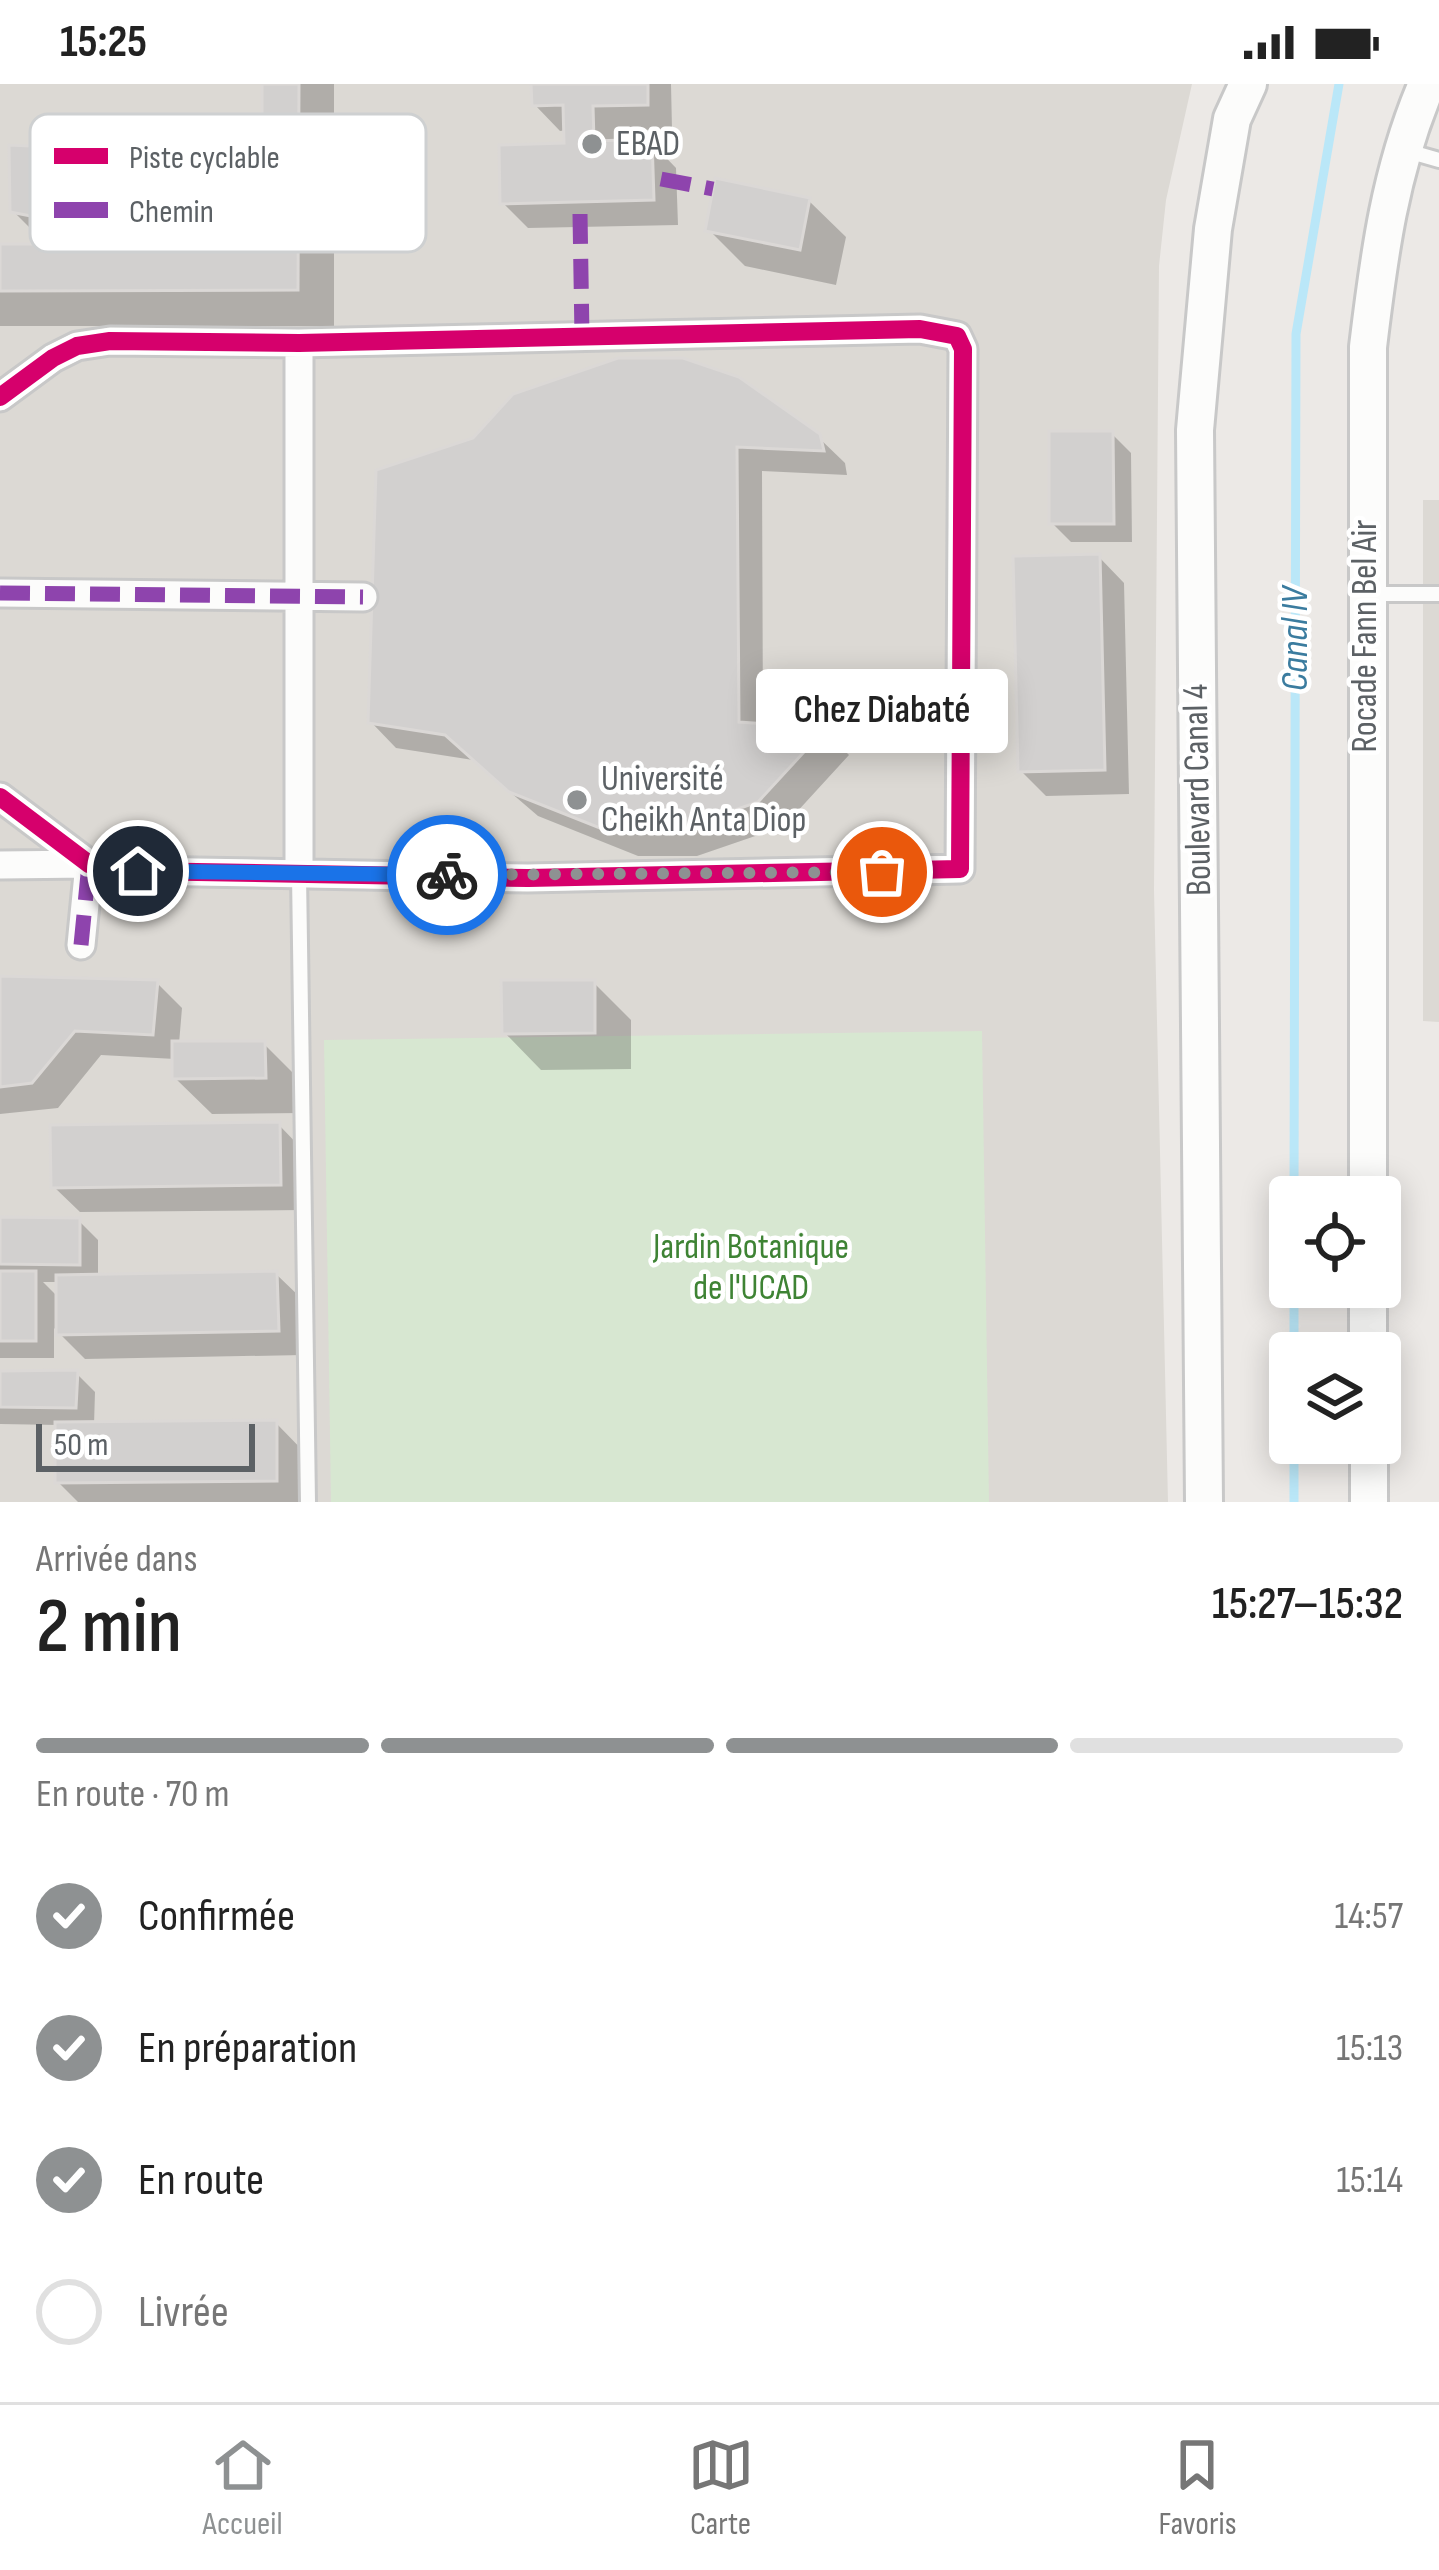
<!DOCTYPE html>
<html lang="fr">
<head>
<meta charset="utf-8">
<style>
  :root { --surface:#fff; --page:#f2f2f2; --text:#222; --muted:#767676; --line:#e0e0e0; --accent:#8e9192 }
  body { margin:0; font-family:"Sofia Sans Condensed",sans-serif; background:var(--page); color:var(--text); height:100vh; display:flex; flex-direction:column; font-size:45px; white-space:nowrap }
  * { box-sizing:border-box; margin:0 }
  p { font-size:39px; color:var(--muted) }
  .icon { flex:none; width:66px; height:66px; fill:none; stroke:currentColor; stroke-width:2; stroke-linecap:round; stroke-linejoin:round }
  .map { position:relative; height:1418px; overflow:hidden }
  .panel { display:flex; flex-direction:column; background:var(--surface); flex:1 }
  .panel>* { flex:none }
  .buttons { position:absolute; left:1269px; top:1092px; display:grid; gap:24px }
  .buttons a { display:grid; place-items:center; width:132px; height:132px; border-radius:12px; background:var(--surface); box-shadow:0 6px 30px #0003; font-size:60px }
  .scale { position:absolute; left:36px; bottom:30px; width:219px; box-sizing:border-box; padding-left:12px; border:6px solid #5c6165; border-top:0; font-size:33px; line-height:42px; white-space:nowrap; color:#5c6165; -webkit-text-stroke:9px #fff; paint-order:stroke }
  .pin { position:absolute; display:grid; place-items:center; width:102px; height:102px; color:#fff; margin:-51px; border:6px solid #fff; border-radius:50%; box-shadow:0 3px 12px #0007 }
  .courier { position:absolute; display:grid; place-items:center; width:120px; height:120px; margin:-60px; border:9px solid #1a73e8; border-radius:50%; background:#fff; color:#222; box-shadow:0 3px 15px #0007 }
  .bubble { position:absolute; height:84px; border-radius:12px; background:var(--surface); box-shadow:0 6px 30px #0003; font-size:39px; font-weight:600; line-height:84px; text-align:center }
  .overview em { font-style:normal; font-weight:600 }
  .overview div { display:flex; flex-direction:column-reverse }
  .overview { display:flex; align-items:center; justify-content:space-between; height:204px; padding:0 36px }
  h1 { font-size:78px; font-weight:600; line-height:90px }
  .bar { display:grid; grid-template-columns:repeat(4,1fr); gap:18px 12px; align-content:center; height:144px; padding:0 36px }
  .bar i { height:15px; border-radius:9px; background:var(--line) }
  .bar .on { background:var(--accent) }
  .bar p { grid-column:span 4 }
  ol { padding:0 36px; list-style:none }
  li { display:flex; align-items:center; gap:36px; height:132px }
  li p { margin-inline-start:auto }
  li .icon { padding:12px; border-radius:50%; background:var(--accent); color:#fff; stroke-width:4 }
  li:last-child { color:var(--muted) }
  li i { width:66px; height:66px; border:6px solid var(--line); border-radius:50% }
  .status { display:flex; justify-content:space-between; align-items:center; height:84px; padding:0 60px; background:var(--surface); direction:ltr }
  .status svg { height:33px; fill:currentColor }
  .tab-bar { display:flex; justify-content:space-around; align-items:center; height:168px; border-top:3px solid var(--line); background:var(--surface); font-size:33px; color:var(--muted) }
  .tab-bar a { display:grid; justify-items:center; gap:6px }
  .tab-bar .on { color:var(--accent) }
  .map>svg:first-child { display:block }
  .education { fill:#dcd9d4 }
  .green { fill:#d7e7d1 }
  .shadow { fill:#0003; fill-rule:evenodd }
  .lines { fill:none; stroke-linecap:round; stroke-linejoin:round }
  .stream { stroke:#bae7f8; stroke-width:9 }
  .building { fill:#d2d0cf; stroke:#dbd8d6; stroke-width:3 }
  .lane-casing { stroke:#c8c8c8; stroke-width:20 }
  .street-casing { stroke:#c8c8c8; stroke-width:33 }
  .secondary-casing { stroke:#c8c8c8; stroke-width:42 }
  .lane { stroke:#fcfcfb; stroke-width:14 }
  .street { stroke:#fcfcfb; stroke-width:27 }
  .secondary { stroke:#fcfcfb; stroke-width:36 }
  .quiet { stroke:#8e44ad; stroke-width:15; stroke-dasharray:30 15; stroke-linecap:butt }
  .cycleway-casing { stroke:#fff; stroke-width:26 }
  .cycleway { stroke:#d6006c; stroke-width:18 }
  .done { stroke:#8e9192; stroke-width:12; stroke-dasharray:0 21.6 }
  .route { stroke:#1a73e8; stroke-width:15 }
  .poi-dot { fill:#8e9192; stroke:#fff; stroke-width:4.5 }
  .labels { text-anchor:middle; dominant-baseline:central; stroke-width:9; stroke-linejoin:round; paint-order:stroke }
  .poi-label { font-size:36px; fill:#5c6165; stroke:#fff; text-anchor:start }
  .street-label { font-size:36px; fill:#5c6165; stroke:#fff }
  .park-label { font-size:36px; fill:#3e8334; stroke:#fff }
  .water-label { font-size:39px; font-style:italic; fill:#3b7c9f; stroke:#fff }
  .key { fill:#fff; stroke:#ced0d1; stroke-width:3 }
  .key-label { font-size:33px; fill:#5c6165 }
</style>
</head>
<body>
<div class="status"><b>15:25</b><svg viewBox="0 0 49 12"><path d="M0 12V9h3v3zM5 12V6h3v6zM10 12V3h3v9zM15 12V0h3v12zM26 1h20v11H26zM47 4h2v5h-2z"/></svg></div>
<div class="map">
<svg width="1439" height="1418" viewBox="0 0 1439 1418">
  <rect width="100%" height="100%" fill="#ece9e6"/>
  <path class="education" d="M0,0H1192L1166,116L1159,182L1154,806L1168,1418H0Z
    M1423,416H1439V938L1423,937Z"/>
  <path class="green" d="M982,947L989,1418H331L324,956Z"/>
  <path class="shadow" d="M265,0H334V242H0V163H49L13,127L54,66L106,45L127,66L152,72L189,109L187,164L265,165Z
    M534,0H671L672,45L617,47L618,59L651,58L676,84L678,141L528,144L503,119L567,62V46L560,47L535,21Z
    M809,117L846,153L836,201L745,182L709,146Z
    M1112,350L1131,369L1132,458H1071L1052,439Z
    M818,353L845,379L847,391L762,387L763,643L825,647L849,671L784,742L697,772H638L538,732L473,676L396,664L371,638L379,388Z
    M1099,473L1124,499L1129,710L1046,712L1021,687Z
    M0,895L157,899L182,924L179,960H264L301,997V1029L212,1030L175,994V975L101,971L58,1024L0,1030Z
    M594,899L631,936V985L541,986L505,949Z
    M279,1041L304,1067L305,1126L80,1128L54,1103Z
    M0,1136L79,1137L98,1156V1193L276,1190L302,1215L303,1271L85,1275L54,1244V1274H0ZM43,1198H59V1214Z
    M76,1289L95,1308L94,1341L276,1339L312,1376L313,1418H78L58,1398V1341L0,1340V1290Z"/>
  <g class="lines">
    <path class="stream" d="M1294,1113L1296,250L1339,0
      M1294,1269V1203
      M1294,1418V1359"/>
  </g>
  <path class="building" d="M262,0H299L298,206L0,207V160H58L57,137L10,128L9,61L51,63L55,41L107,42L112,60L153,69L152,131L108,137V160L262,162Z
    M531,0H648V21L593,22L594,57L652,55L654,116L500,120L499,61L564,59L563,21L532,22Z
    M715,94L810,114L800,166L705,147Z
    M618,274H683L739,293L820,350L824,367L737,363L739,638L826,644L758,718L671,748H610L509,708L445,651L368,639L376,386L473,354L513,310Z
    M1049,347H1113L1114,440H1049Z
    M1100,470L1105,686L1018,688L1013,472Z
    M0,892L158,896L153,951L75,947L32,999L0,1003Z
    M501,896H595V949L502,950Z
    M172,957H265L266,994L172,995Z
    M280,1038L281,1101L51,1104L50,1041Z
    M0,1133L80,1134V1181L0,1180Z
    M0,1187H36V1257H0Z
    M277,1187L279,1247L56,1251V1191Z
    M78,1286L76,1324L0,1323V1287Z
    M277,1336V1397L55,1399V1338Z"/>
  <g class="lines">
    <g class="lane-casing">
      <path id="lane" d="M1404,66L1439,76
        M1370,510H1439
        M299,790L308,1418"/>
    </g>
    <g class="street-casing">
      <path id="street" d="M299,259V790
        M0,313L53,274L77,262L110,257L299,259L920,245L957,252L963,265L960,785L528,794L138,787L89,780L0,713
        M0,509L363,513
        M0,781L89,780L81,861"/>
    </g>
    <g class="secondary-casing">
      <path id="secondary" d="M1368,1113V263C1379,171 1390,86 1427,0
        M1368,1203V1269
        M1369,1359V1418
        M1204,1418L1195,346L1213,145L1232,35L1248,0"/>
    </g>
    <use href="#lane" class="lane"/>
    <use href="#street" class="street"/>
    <use href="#secondary" class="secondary"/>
    <path class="quiet" d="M661,95L713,105
      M580,130L582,253
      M0,509L363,513
      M81,861L89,780"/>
    <g class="cycleway-casing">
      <path id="cycleway" d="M0,313L53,274L77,262L110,257L299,259L920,245L957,252L963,265L960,785L528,794L138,787L89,780L0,713"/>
    </g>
    <use href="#cycleway" class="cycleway"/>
  </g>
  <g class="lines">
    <path class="done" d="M447,791L882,788"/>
    <path class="route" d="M138,787L447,791"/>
  </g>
  <g class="poi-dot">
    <circle cx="592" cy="60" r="12"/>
    <circle cx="577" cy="716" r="12"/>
  </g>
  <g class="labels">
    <g class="poi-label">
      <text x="616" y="60">EBAD</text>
      <text x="601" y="695">Université<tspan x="601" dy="41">Cheikh Anta Diop</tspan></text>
    </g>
    <g class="street-label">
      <text transform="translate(1365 552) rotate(-90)">Rocade Fann Bel Air</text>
      <text transform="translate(1198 706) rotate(-91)">Boulevard Canal 4</text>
    </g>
    <g class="park-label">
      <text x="751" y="1163">Jardin Botanique<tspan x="751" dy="41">de l'UCAD</tspan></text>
    </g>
    <g class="water-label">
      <text transform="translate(1295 555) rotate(-90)">Canal IV</text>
    </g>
  </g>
  <rect x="30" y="30" width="396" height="138" rx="18" class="key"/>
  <rect x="54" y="64" width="54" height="16" fill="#d6006c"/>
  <rect x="54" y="118" width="54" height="16" fill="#8e44ad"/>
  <g class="key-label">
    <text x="129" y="84">Piste cyclable</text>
    <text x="129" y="138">Chemin</text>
  </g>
</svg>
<div class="buttons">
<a><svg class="icon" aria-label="locate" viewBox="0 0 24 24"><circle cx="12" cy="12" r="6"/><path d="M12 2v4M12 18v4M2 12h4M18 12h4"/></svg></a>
<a><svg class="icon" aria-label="layers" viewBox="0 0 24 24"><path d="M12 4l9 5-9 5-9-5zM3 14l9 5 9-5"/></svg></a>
</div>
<div class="scale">50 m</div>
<div class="pin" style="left:882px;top:788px;background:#ea580c"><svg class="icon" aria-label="bag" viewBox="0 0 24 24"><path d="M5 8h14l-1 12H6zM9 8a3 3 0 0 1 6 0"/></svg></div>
<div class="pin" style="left:138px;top:787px;background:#1f2937"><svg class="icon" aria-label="home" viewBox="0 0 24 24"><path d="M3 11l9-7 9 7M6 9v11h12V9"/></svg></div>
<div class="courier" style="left:447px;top:791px"><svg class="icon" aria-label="bike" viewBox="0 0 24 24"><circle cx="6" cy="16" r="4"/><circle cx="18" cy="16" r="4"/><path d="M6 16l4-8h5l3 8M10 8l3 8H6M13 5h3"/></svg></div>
<div class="bubble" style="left:756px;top:585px;width:252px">Chez Diabaté</div>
</div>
<section class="panel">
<div class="overview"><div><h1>2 min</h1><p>Arrivée dans</p></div><em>15:27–15:32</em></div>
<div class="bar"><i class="on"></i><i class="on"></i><i class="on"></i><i></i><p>En route · 70 m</p></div>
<ol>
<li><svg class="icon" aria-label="check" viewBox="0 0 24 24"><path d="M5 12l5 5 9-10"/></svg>Confirmée<p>14:57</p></li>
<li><svg class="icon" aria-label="check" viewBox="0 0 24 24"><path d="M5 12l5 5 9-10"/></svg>En préparation<p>15:13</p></li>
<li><svg class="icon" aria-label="check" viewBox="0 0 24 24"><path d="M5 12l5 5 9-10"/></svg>En route<p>15:14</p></li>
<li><i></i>Livrée</li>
</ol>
</section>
<nav class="tab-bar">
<a class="on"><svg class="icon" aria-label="home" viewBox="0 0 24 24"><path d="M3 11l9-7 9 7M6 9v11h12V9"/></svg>Accueil</a>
<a><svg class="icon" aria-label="map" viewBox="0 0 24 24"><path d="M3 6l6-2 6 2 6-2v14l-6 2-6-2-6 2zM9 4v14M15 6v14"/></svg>Carte</a>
<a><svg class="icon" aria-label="saved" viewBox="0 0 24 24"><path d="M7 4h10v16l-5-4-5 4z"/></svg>Favoris</a>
</nav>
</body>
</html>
